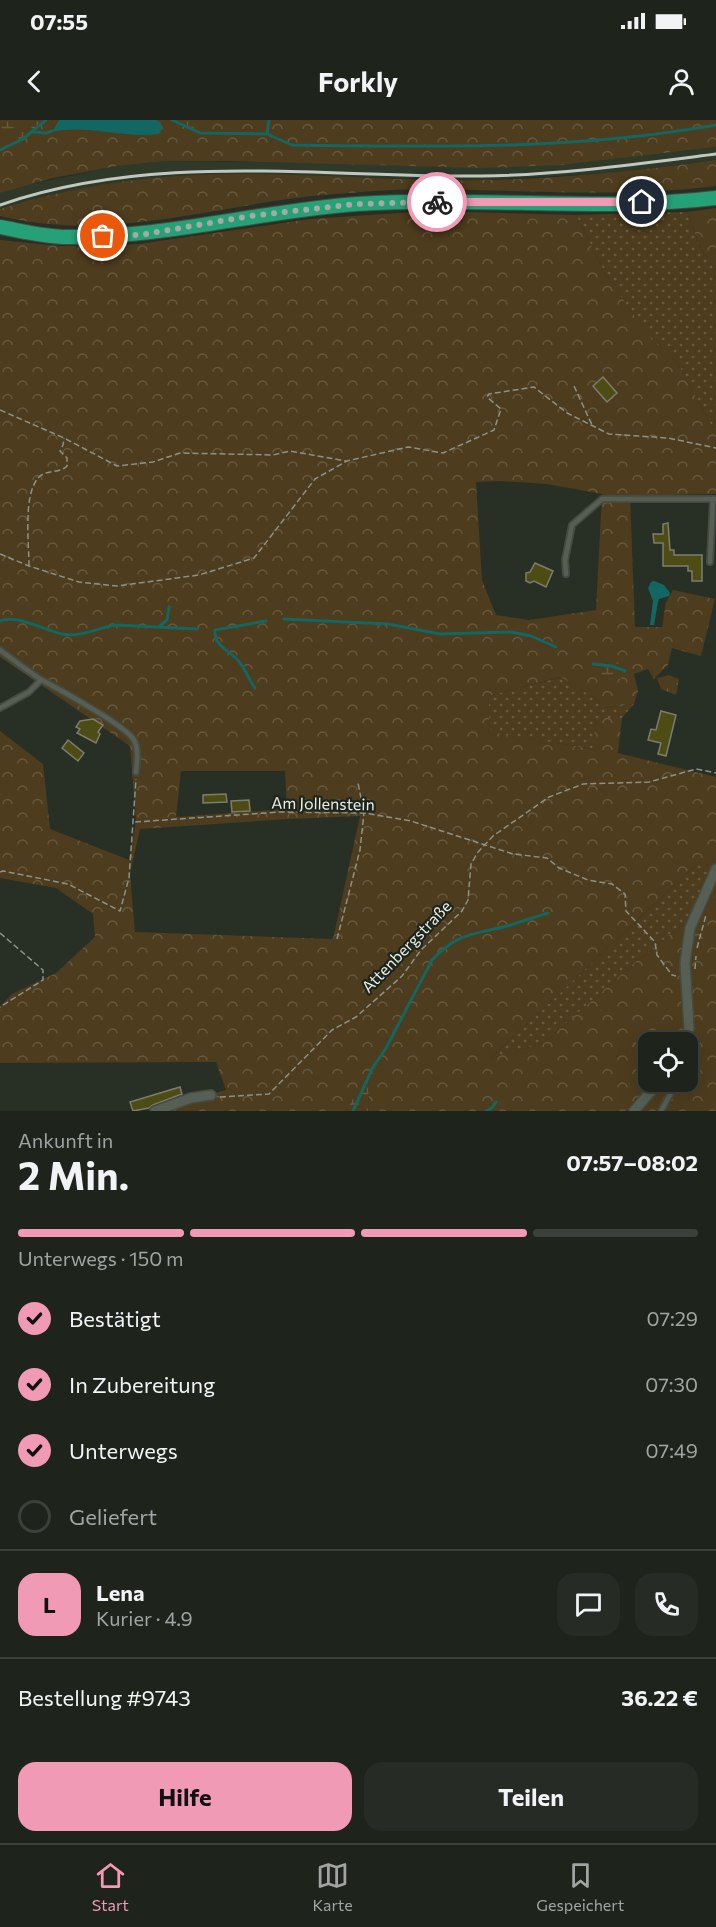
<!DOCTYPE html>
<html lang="de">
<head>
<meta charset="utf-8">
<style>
  :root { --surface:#1e231c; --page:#262b25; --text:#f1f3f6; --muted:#a1a4a3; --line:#3c403b; --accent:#f09ab6 }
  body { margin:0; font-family:Commissioner,sans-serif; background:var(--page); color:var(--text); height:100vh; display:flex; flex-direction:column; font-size:22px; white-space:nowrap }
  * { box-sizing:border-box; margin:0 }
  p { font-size:20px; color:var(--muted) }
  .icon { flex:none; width:33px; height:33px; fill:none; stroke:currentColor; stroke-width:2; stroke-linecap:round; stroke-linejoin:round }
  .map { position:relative; height:991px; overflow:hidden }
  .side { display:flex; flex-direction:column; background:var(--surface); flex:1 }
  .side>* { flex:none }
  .fabs { position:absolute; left:638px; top:912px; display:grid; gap:12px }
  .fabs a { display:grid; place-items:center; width:60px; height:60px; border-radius:12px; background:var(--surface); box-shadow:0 6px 24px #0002,0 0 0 2px var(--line); font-size:30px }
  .pin { position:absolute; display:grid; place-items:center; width:51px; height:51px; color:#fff; margin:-26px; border:3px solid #fff; border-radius:50%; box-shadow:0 2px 6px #0007 }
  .courier { position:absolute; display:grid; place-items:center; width:60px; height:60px; margin:-30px; border:4px solid #f09ab6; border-radius:50%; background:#fff; color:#222; box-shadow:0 2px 8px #0007 }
  .head em { font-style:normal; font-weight:700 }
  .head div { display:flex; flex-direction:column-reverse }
  .head { display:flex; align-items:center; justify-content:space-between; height:102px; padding:0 18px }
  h1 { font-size:39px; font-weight:700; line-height:45px }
  .bar { display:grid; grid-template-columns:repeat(4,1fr); gap:9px 6px; align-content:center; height:72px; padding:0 18px }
  .bar i { height:8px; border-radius:4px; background:var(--line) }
  .bar .current { background:var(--accent) }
  .bar p { grid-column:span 4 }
  .line { display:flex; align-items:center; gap:15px; padding:0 18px; border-top:2px solid var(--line) }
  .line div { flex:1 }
  .round { display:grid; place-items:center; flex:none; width:63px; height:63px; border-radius:18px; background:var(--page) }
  ol { padding:0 18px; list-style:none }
  li { display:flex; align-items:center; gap:18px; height:66px }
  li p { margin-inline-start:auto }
  li .icon { padding:6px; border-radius:50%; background:var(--accent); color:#111; stroke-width:4 }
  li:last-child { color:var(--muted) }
  li i { width:33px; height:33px; border:3px solid var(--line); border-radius:50% }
  .button { display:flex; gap:12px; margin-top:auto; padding:12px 18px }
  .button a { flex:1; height:69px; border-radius:18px; background:var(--accent); color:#111; font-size:24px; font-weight:700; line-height:69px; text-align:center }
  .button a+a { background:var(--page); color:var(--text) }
  .status { display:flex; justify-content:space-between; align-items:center; height:42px; padding:0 30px; background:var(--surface); direction:ltr }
  .status svg { height:16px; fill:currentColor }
  header { display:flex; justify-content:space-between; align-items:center; height:78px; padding:0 18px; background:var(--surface); font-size:27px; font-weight:700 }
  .dock { display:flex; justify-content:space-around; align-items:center; height:84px; border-top:2px solid var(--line); background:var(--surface); font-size:16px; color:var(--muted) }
  .dock a { display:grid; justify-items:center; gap:3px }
  .dock .current { color:var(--accent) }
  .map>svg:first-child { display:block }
  .built { fill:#2f392a }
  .grass { fill:url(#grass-dots) }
  .forest { fill:url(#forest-crowns); fill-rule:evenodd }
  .wetland { fill:url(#wetland-marsh) }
  .water { fill:#126763 }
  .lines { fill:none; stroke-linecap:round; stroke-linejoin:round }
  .stream { stroke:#126763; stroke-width:3 }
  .building { fill:#4d4c14; stroke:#7c7d6f; stroke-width:1.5 }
  .lane-casing { stroke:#454b42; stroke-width:8 }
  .street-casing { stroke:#454b42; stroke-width:12 }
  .primary-casing { stroke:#454b42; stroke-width:16 }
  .path { stroke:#8c9289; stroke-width:1.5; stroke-dasharray:6 3; stroke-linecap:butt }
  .lane { stroke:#575f54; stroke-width:4.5 }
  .street { stroke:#575f54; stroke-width:9 }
  .primary { stroke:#25a077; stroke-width:14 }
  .rail { stroke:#c1c7bf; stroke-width:3 }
  .done { stroke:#a5aba3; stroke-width:6; stroke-dasharray:0 10.8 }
  .route { stroke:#f09ab6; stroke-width:8 }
  .labels { text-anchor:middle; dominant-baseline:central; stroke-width:4.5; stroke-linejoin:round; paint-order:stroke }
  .street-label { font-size:16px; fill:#e9eee7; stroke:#1e251b }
</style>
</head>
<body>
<div class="status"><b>07:55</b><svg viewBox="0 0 49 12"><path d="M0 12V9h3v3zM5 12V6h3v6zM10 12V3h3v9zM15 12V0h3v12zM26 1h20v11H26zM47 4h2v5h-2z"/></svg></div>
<header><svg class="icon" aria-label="back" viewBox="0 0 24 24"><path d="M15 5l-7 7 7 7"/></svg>Forkly<svg class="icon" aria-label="person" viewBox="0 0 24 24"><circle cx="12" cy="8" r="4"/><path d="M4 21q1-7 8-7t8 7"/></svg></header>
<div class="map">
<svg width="716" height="991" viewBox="0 0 716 991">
  <defs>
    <pattern id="grass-dots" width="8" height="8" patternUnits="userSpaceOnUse" patternTransform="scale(1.5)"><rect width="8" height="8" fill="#4d3c1d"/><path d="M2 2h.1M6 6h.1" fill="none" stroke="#67583e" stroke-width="1.8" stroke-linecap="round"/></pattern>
    <pattern id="forest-crowns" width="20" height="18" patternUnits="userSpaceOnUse" patternTransform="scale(1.5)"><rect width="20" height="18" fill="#4d3c1d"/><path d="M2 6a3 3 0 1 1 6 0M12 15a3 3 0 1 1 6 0" fill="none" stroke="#67583e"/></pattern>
    <pattern id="wetland-marsh" width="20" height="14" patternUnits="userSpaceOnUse" patternTransform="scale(1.5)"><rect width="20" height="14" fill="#4d3c1d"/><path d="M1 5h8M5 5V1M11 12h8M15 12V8" fill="none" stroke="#67583e"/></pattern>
  </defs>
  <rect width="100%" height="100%" fill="#282f25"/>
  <path class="built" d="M716,27V40L610,53L481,60L229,55L166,57L89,67L0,89V73L13,68L118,46L165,41L562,45Z"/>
  <path class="grass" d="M687,92L700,127L716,151V314L677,242L651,220L606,155L576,95Z
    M562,557L596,579L602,588L634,584L622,598H596L594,629L490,613L488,576Z
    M699,742L716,748V778L633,844L544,923L490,939Z"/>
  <path class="forest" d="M0,0H716V27L562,45L481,48L229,41H165L118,46L53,58L0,73Z
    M716,40V66C619,78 522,70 425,69C395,69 364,72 334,74C223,82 112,124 0,96V89C53,72 109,62 164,57C270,48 376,62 481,60C560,59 638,51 716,40Z
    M716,88V151L700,127L687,92Z
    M429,91L576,95L606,155L652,220L677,242L716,314V374L630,376L635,507H662L666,482L673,470L715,479L701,536L672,528L668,545L654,559L648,549L634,554L638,571L634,584L602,588L596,579L561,557L488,576L490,612L593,629L596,598H622L618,633L716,657V748L699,742L491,938L544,923L633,844L716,778V991H368L369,964L363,960L346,991H155L226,970L216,942L0,943V887L12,874L56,853L95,817L93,794L56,768L0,758V611L43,644L50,709L129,740L136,701L130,626L0,537V120L59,126L139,124L310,99ZM500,361L547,364L602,374L596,490L529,500L496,495L482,460L476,362ZM181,651H285L287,689L176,697ZM360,696L333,819L135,812L130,754L140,709L288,699ZM648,922H687V962H648Z"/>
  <path class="wetland" d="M4,0H46L23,19L0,13Z
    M172,0H206L204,13H200Z
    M598,538L618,541L621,559L599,556Z
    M669,555L679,559L676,575L661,569L657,558Z
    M363,960L369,964L368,991H346Z"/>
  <path class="water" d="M59,0H156L161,3L162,9L159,14C123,19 87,4 52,12Z
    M654,461L664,465L670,473L669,476L659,479L658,482L654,505H650L653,481L648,468L651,462Z"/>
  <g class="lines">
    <path class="stream" d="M172,0L200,13L267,14L292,25C434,27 576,30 716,5
      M33,12L46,13L52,11
      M267,14L269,0
      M0,30L23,19L46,0
      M284,499L388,504L440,514L511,512L531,516L556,527
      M0,501C16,494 44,510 62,514C82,518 98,507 117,505L197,509
      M160,506L167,500L169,487
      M593,544L612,546L625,551
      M255,568C249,560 246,550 240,543C232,531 213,527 215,510L266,501
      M353,991L372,949L386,928L432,840C458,812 473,815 507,806C521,802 534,797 548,793
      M486,991L492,988L496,982"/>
  </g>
  <path class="building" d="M603,257L617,273L607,282L593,266Z
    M668,403L670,430H674V435H702V461H692V451H688V446H663V423H654L653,414H663V404Z
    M535,443L553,451L546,467L534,461L530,463L526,461V453L530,452Z
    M661,591L676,595L666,636L658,634L661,623L648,620L651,609L656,610Z
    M93,599L103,605L98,612L100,614L96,623L77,613L80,609L76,607L80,601Z
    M68,620L84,633L78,641L62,628Z
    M226,674L227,682L203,683V675Z
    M249,680L250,691L232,692L231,681Z
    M180,967L182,974L153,985L149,988L133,991L130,982Z"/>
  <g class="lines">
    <g class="lane-casing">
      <path id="lane" d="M710,442L713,379
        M566,454L565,440L572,405L602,379H716
        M0,530C14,540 27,551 42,560C60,570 125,605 134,620C139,630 137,642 136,652
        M0,588L29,572L41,560
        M661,991L677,962"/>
    </g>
    <g class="street-casing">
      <path id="street" d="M686,922L689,908L685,843L690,808L716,749
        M155,991L191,978L211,975
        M634,991L659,962"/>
    </g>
    <g class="primary-casing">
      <path id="primary" d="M0,107C22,111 45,117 67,117C165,118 260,91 357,84C476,76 597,92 716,78"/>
    </g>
    <path class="path" d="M574,266L592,305
      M0,290L64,318L117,346L153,342L180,333L273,335L290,331L346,341
      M0,434L29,446L79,462L117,466L199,455L254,438L315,359L347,341L408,327L443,333L494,310L501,289L487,277L489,274L534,267L567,293L609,314L668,318L716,328
      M29,446C29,423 23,376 38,358C46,349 59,354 67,346V338L60,331L63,325L64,318
      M135,702L280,692L364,693L411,701L513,734L547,738L559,748L588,760L612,764L625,774L626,791L655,822L657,835L672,855L676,856
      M0,752L3,751L68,764L120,791L129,758L136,659
      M0,813L43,850V860L0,887
      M337,819L360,730L364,693L358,663
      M697,828L706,795
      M695,849L696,836
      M687,941L693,928
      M220,977L269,974L332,910L356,897L402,856L421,830L462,791L468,780L471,744L478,732L493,716L549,677L583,664L649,662L696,649L716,653"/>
    <use href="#lane" class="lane"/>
    <use href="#street" class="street"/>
    <use href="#primary" class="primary"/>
    <path class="rail" d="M0,85C156,31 320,58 481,56C560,55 638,44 716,34"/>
  </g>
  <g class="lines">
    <path class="done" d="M103,116L140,115L250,96L356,84L437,82"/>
    <path class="route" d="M437,82H642"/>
  </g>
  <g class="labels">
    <g class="street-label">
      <text transform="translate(323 683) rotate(1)">Am Jollenstein</text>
      <text transform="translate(406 826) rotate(-46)">Attenbergstraße</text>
    </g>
  </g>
</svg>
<div class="fabs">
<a><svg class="icon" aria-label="locate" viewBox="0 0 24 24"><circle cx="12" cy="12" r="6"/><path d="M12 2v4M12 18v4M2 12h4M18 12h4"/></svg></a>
</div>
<div class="pin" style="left:103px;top:116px;background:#ea580c"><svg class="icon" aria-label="bag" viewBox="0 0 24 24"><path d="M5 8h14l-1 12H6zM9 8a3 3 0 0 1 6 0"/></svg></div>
<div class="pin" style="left:642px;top:82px;background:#1f2937"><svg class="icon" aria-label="home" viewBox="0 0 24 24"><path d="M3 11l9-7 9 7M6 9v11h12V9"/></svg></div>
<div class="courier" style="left:437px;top:82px"><svg class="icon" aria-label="bike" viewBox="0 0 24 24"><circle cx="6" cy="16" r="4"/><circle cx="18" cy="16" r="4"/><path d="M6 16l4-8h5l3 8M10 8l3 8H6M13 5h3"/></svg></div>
</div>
<section class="side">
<div class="head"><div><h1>2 Min.</h1><p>Ankunft in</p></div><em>07:57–08:02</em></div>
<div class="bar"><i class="current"></i><i class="current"></i><i class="current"></i><i></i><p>Unterwegs · 150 m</p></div>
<ol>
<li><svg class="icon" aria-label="check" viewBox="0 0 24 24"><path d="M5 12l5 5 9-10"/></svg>Bestätigt<p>07:29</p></li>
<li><svg class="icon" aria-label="check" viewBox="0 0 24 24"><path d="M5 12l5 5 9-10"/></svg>In Zubereitung<p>07:30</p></li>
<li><svg class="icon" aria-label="check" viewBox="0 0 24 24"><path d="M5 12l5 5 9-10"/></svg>Unterwegs<p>07:49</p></li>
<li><i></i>Geliefert</li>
</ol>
<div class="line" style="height:108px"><b class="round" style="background:var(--accent);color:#111">L</b><div><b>Lena</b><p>Kurier · 4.9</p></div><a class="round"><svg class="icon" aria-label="chat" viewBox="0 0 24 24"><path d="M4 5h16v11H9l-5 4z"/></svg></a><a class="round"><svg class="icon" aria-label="phone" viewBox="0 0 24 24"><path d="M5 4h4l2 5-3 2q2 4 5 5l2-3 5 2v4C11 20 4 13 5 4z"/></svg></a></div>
<div class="line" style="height:78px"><div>Bestellung #9743</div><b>36.22 €</b></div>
<div class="button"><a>Hilfe</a><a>Teilen</a></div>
</section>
<nav class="dock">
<a class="current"><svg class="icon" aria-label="home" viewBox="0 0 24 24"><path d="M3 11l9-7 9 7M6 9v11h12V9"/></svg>Start</a>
<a><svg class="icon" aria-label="map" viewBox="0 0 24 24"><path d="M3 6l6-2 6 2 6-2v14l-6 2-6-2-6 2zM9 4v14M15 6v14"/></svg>Karte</a>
<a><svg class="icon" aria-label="saved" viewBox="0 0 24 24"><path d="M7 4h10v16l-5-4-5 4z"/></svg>Gespeichert</a>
</nav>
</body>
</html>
